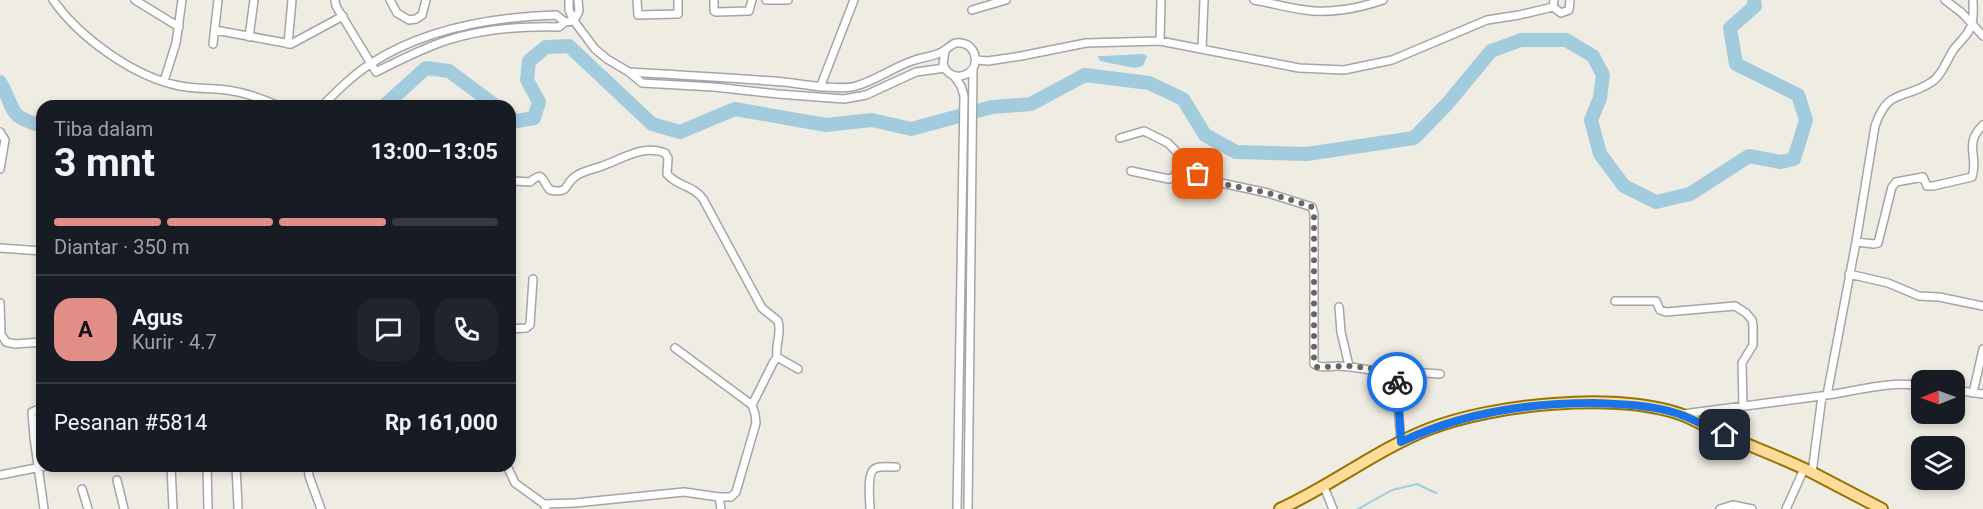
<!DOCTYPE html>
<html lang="id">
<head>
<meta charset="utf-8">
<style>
  :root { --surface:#171b24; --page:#20242c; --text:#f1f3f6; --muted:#9ea1a6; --line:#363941; --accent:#e08e87 }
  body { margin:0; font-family:Roboto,sans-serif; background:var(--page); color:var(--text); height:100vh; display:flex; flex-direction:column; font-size:22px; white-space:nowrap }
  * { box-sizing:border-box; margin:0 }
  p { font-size:20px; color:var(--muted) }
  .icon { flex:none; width:33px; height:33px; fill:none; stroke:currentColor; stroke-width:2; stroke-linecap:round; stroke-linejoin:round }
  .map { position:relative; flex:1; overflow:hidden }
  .side { position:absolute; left:36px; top:100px; width:480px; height:372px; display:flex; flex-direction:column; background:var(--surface); border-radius:18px; box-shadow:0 3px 9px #0003 }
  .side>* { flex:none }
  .needle { width:39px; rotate:269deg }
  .controls { position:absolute; left:1911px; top:370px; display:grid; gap:12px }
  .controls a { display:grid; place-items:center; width:54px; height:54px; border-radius:12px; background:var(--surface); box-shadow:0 3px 9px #0003; font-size:30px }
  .pin { position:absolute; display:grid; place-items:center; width:51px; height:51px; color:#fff; margin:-26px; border-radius:12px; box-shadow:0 3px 9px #0006 }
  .courier { position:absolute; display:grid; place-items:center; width:60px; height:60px; margin:-30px; border:4px solid #1a73e8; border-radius:50%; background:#fff; color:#222; box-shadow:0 2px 8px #0007 }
  .overview em { font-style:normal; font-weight:700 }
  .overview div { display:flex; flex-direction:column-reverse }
  .overview { display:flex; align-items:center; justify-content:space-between; height:102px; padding:0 18px }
  h1 { font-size:39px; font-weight:700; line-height:45px }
  .bar { display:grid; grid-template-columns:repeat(4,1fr); gap:9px 6px; align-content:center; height:72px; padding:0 18px }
  .bar i { height:8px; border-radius:4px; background:var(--line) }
  .bar .on { background:var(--accent) }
  .bar p { grid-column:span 4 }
  .line { display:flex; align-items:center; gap:15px; padding:0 18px; border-top:2px solid var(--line) }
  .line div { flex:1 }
  .round { display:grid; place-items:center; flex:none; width:63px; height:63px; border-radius:18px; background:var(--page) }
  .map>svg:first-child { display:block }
  .water { fill:#a2cbde }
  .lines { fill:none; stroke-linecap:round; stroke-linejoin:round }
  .stream { stroke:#a2cbde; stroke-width:2 }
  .river { stroke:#a2cbde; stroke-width:14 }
  .street-casing { stroke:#a5a5a5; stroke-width:10 }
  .primary-casing { stroke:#977400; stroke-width:14 }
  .street { stroke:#fff; stroke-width:7 }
  .primary { stroke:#ffdc99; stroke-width:10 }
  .done { stroke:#676663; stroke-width:6; stroke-dasharray:0 10.8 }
  .route { stroke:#1a73e8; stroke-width:8 }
</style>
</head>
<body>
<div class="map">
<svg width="1983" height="509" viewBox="0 0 1983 509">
  <rect width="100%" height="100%" fill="#efece3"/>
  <path class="water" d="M1143,54L1147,56L1143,66L1134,68L1100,61L1098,56H1104Z"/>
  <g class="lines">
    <path class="stream" d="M1358,509L1392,490L1417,484L1436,493"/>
    <path class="river" d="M0,82C17,112 6,115 42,126
      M384,106L426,68L449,71L496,106
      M510,117L516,121L534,118L539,102L527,80L529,61L546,47L569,46L652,124L680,132L735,109L826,125L872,120L911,129L992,107L1031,104L1085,75L1149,83L1183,99L1205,135L1236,152L1307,154L1414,138L1448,103L1491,51L1521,40H1566L1593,56L1603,75L1600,98L1591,120L1600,154L1624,186L1656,202L1690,194L1749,156L1781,162L1794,159L1806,120L1798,95L1736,64L1730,28L1755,6L1754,0"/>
    <g class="street-casing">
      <path id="street" d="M53,0C80,38 134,77 180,86C195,89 211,88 226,90C244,92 263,99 279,106
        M135,0L179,27
        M335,0L336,6L376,72C400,60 423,48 448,40C482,29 523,26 559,27L565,22L574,21
        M390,0L397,13L409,20L416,19L422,15L426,0
        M569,0V10L574,21L595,49L607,59L629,72L642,83L714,87L778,94L844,99L866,95L916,72L945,68
        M637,0L638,15L678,14V0
        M714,0V11L716,12L749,11L752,0
        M766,0H788
        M1254,0C1271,3 1288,8 1305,10C1329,14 1360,8 1383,0
        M1554,0L1553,7L1561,13L1569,10L1570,0
        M1945,0L1962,13L1983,36
        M972,10L1006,0
        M574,21L579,11L578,0
        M215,30L291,44L343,16
        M249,37L254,0
        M1160,41L1161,0
        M213,44L218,0
        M288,44L292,0
        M1202,49L1204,0
        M976,60L988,61L1021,56L1086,43L1160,41L1299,68L1344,70L1392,60L1487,20L1519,15L1553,7
        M629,72C681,75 732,78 784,82C802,84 840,91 856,86C877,80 895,66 915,60C924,57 938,56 945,50C951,46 953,42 961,43C978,45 981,70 964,75C955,79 946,73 943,64L945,51
        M954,76L961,86L964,96L957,509
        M164,81L176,43L182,0
        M821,85L854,0
        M322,106C337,91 352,76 370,64C425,28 492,17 556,15L565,22
        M0,132L5,140L0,169
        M1120,138L1144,131L1168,143L1198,174L1207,180L1268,193L1312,207L1314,214V364C1320,369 1329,366 1337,366C1356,366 1375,373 1395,371L1401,442
        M1131,171L1169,179L1174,177L1184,160
        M510,187L514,181L530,182C544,170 541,180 550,190C571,194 563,184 576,176C583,171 594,169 602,166C622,159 644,144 665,153L668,158L667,174C678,187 693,185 703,199L762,308L778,321C782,334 775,344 777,357
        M1856,242L1874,244L1878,243L1892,187L1896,182L1923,177L1927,186H1933L1972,177C1979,157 1963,144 1983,125
        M0,248L42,251
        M1849,274L1888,283L1919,296L1939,297L1983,306
        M1615,301H1656L1660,310L1666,312L1735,306L1746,313L1752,320L1753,326V345L1742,363L1743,406
        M0,303L1,334L6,342L15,344L42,342
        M1339,307L1341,332L1349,366
        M510,329L526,328L530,325L533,279
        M675,348L752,405
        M1395,371L1440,374
        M1954,390L1983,394
        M1973,393L1983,349
        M1827,395L1856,242L1875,126C1888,88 1903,100 1930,83C1942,76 1946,61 1954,49C1960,41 1970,34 1972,23C1974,16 1973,7 1973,0
        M1683,414C1729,408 1775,402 1821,396C1854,392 1888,380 1922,386
        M42,435L34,437L44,509
        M34,437L32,412L42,408
        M171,466L173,509
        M207,466L208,509
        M236,466L238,507
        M308,466L309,476L321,509
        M507,466L515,483L544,504L546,509
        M1812,473L1822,396
        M0,475L46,466
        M117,480L124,509
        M1324,487L1333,509
        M82,489L88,509
        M719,497L721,509
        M544,504L575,503L684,492L719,497H731L736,492L756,423L755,414L752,405L773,363L777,357L798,369
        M870,509C870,500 866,471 876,468C882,466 890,467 896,467
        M968,509L973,69
        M1720,509L1733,505L1752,509
        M1786,509L1804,469"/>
    </g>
    <g class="primary-casing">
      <path id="primary" d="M1280,509C1331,486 1376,450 1429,429C1493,404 1613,392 1680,414C1696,420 1710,429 1725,435C1755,448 1785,459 1813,473C1836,485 1859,497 1882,509"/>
    </g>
    <use href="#street" class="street"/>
    <use href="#primary" class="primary"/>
  </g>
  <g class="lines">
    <path class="done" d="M1198,174L1214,182L1268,193L1311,206L1314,214V364L1317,367L1349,366L1395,371L1397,382"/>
    <path class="route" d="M1397,382L1401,442C1461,413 1526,403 1593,403C1622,404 1652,405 1679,414C1695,420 1710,428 1725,435"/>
  </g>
</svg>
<div class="controls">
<a><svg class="needle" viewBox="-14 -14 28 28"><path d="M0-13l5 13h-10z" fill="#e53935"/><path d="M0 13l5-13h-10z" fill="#9ea1a6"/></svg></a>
<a><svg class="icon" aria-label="layers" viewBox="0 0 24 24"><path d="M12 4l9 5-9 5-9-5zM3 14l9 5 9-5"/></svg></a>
</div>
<div class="pin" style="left:1198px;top:174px;background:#ea580c"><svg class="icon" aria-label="bag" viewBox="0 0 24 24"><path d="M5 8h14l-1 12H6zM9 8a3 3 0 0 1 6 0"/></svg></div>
<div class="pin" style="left:1725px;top:435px;background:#1f2937"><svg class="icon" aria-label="home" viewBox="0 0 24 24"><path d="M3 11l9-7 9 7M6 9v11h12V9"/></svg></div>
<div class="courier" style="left:1397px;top:382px"><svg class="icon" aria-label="bike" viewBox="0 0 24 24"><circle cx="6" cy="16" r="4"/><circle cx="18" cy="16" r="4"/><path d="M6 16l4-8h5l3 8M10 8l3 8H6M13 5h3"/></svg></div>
<section class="side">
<div class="overview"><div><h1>3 mnt</h1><p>Tiba dalam</p></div><em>13:00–13:05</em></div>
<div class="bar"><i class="on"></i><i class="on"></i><i class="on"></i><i></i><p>Diantar · 350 m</p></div>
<div class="line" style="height:108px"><b class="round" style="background:var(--accent);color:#111">A</b><div><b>Agus</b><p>Kurir · 4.7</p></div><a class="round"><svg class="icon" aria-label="chat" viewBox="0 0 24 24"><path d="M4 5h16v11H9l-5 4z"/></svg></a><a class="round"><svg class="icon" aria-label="phone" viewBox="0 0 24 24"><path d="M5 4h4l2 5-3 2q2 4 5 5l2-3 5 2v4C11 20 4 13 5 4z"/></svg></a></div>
<div class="line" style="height:78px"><div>Pesanan #5814</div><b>Rp 161,000</b></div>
</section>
</div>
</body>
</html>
